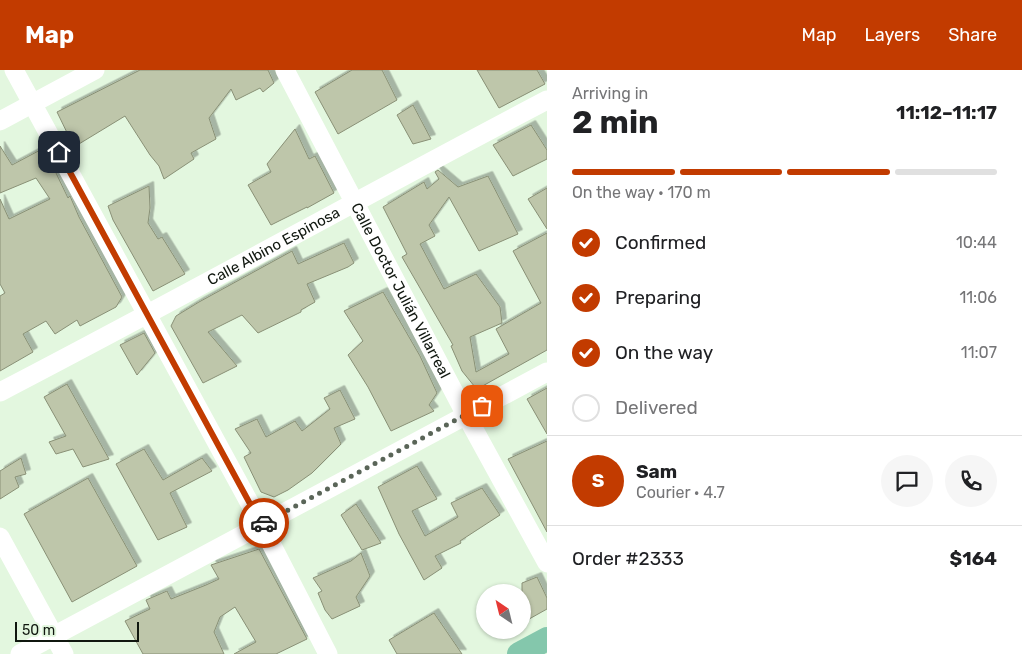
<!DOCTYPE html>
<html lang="en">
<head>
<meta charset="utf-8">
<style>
  :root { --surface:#fff; --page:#f6f6f6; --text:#202124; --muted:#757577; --line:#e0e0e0; --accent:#c23b00 }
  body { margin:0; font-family:Rubik,sans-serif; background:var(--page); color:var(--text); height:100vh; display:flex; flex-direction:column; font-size:19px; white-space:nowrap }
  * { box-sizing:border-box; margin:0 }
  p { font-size:16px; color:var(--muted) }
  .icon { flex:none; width:28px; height:28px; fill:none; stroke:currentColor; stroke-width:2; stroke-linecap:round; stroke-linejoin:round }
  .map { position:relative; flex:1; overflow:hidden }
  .drawer { display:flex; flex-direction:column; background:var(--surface); width:475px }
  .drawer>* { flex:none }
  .needle { width:32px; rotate:325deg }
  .controls { position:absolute; left:476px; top:514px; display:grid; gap:10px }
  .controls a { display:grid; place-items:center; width:55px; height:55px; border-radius:50%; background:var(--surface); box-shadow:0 1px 4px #0004; font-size:25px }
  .scale { position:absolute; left:15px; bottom:12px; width:124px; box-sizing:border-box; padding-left:5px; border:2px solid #10170f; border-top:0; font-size:14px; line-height:18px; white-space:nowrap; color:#10170f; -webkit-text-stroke:4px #e3f7df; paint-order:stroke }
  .pin { position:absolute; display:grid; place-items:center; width:42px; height:42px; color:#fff; margin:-21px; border-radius:10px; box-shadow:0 2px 8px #0006 }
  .courier { position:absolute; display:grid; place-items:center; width:50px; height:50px; margin:-25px; border:4px solid #c23b00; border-radius:50%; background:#fff; color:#222; box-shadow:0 1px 6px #0007 }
  .headline em { font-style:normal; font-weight:700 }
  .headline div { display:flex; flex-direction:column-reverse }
  .headline { display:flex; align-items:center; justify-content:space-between; height:85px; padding:0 25px }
  h1 { font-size:32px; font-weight:700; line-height:38px }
  .bar { display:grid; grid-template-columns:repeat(4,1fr); gap:8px 5px; align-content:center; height:60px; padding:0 25px }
  .bar i { height:6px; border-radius:4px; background:var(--line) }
  .bar .on { background:var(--accent) }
  .bar p { grid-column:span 4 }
  .line { display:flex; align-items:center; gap:12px; padding:0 25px; border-top:1px solid var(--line) }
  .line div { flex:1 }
  .round { display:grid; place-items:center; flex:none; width:52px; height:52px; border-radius:26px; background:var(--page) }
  ol { padding:0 25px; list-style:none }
  li { display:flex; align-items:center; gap:15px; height:55px }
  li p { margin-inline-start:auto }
  li .icon { padding:5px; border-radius:50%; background:var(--accent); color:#fff; stroke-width:4 }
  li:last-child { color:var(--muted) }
  li i { width:28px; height:28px; border:2px solid var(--line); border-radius:50% }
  header { display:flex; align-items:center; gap:30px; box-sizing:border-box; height:70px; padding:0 25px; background:var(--accent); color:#fff }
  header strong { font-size:24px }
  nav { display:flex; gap:28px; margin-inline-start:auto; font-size:18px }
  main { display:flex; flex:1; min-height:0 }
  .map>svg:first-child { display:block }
  .building { fill:#bec6aa; stroke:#899076; filter:url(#shadow) }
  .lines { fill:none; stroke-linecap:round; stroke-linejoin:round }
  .minor { stroke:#fff; stroke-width:19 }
  .major { stroke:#84c7ac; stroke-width:24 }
  .done { stroke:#5a6558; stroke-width:5; stroke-dasharray:0 9 }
  .route { stroke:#c23b00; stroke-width:6 }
  .labels { text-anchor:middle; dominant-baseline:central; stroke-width:5; stroke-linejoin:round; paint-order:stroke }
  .street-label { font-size:15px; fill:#10170f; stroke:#e3f7df }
</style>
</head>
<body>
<header>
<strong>Map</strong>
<nav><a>Map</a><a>Layers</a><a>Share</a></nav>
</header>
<main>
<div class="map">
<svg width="547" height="584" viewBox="0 0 547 584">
  <defs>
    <filter id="shadow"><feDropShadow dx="4.5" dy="-4.5" stdDeviation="0" flood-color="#0004"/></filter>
  </defs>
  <rect width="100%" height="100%" fill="#e3f7df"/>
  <path class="building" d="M140,0H268L274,13L263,22L260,18L236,30L231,19L209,48L216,69L191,83L194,89L164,109L159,96L150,85L125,46L74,77L57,42Z
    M352,0H382L397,30L338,64L315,22Z
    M477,0H537L545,14L499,38Z
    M413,35L431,69L413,74L397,45Z
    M531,55L547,80V89L513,106L493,75Z
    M295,59L309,89L315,86L334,123L307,138V137L271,155L248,115L271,102L267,94Z
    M0,76L12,95L44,78L68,128L70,126L79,147L122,227L116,237L80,256L77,250L55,264L46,251L23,264L33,282L0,301V226L5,223L0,214V129L9,149L50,129L36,108L0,123Z
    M438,100L458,117L488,106L518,164L479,181L449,127L429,155L435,166L420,174L444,219L476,204L500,237L502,253L470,267L476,302L509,284L496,259L541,233L513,181L547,163V280L479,318V322L462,301L451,276L453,275L402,187L407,184L383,137L424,112L427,119L439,109L435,102Z
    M149,116L150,138L148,153L158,169L162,167L185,204L153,221L113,150L108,136Z
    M547,118V159L528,129Z
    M344,173L354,193L348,197L307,214L315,232L301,240V242L258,263L242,245L208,262L237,296L203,313L171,256L176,246L199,232L292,181L298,194Z
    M383,222L420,286L437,323L429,335L434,341L391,361L368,317L348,285L363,271L344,241Z
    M144,263L155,283L137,305L120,275Z
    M67,314L109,389L83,397L73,379L56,384L49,372L66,366L44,327Z
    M547,318V364L527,329Z
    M340,320L355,349L334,358L341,374L312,403L288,420L274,427L261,422L244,387L251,383L235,359L257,349L266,367L295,351L302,361L330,339L324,328Z
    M547,371V462L508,389Z
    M144,379L163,410L202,388L212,401L170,423L187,457L158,470L116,394Z
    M21,388L26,404L15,407L19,417L0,429V401Z
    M417,396L437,429L412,441L425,466L458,447L451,433L482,418L500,445L460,471L461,473L435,486L442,498L424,510L399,464L378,417Z
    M88,408L137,496L72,532L24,444Z
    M356,434L381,473L362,480L341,445Z
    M259,479L307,569L276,584H234L256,572L235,537L220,547L214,562L224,584H143L125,551L150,539L146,530L167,521L171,529L206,515L219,509L211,495Z
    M361,483L370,506L356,527L360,536L332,549L325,540L318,523L322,521L313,508L351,491Z
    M537,507L547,528V539L522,553V513Z
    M434,543L462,584H397L389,570Z"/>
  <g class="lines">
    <g class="minor">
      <path d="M14,0L261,454L328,584"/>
      <path id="s1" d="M285,0L466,345L547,493"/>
      <path d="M0,51L95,0"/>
      <path id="s2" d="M0,322C183,227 364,126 547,30"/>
      <path d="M0,467L64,584"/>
      <path d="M20,584L547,302"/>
    </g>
    <path class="major" d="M519,584L547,569"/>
  </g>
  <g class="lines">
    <path class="done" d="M264,453L482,336"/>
    <path class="route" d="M59,82L261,454L264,453"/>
  </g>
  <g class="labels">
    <g class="street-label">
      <text stroke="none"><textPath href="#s2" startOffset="310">Calle Albino Espinosa</textPath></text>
      <text stroke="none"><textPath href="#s1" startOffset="249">Calle Doctor Julián Villarreal</textPath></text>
    </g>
  </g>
</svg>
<div class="controls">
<a><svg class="needle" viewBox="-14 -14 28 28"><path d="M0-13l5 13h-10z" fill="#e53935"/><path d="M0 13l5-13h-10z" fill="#757577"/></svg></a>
</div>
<div class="scale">50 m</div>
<div class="pin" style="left:482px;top:336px;background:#ea580c"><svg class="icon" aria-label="bag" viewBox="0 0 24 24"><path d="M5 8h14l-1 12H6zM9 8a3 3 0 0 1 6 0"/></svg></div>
<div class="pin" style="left:59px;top:82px;background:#1f2937"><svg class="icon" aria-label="home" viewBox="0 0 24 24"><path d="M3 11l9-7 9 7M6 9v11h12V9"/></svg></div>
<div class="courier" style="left:264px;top:453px"><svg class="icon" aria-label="car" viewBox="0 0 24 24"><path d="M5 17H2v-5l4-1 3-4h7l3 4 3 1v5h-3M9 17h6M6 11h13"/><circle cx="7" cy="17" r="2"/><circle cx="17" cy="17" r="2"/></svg></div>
</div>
<section class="drawer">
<div class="headline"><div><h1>2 min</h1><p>Arriving in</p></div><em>11:12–11:17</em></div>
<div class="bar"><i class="on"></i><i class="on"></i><i class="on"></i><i></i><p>On the way · 170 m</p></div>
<ol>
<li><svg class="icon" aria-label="check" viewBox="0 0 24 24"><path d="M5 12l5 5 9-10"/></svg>Confirmed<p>10:44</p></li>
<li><svg class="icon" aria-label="check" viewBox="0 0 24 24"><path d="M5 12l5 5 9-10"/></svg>Preparing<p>11:06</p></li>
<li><svg class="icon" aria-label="check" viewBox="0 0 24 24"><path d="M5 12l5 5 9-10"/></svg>On the way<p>11:07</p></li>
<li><i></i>Delivered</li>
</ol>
<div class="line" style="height:90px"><b class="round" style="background:var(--accent);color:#fff">S</b><div><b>Sam</b><p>Courier · 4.7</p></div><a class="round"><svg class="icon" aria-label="chat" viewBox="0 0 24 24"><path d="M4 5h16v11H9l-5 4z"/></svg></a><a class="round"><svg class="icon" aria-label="phone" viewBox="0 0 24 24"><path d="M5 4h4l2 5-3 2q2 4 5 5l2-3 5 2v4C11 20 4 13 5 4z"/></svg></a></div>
<div class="line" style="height:65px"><div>Order #2333</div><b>$164</b></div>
</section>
</main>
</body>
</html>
